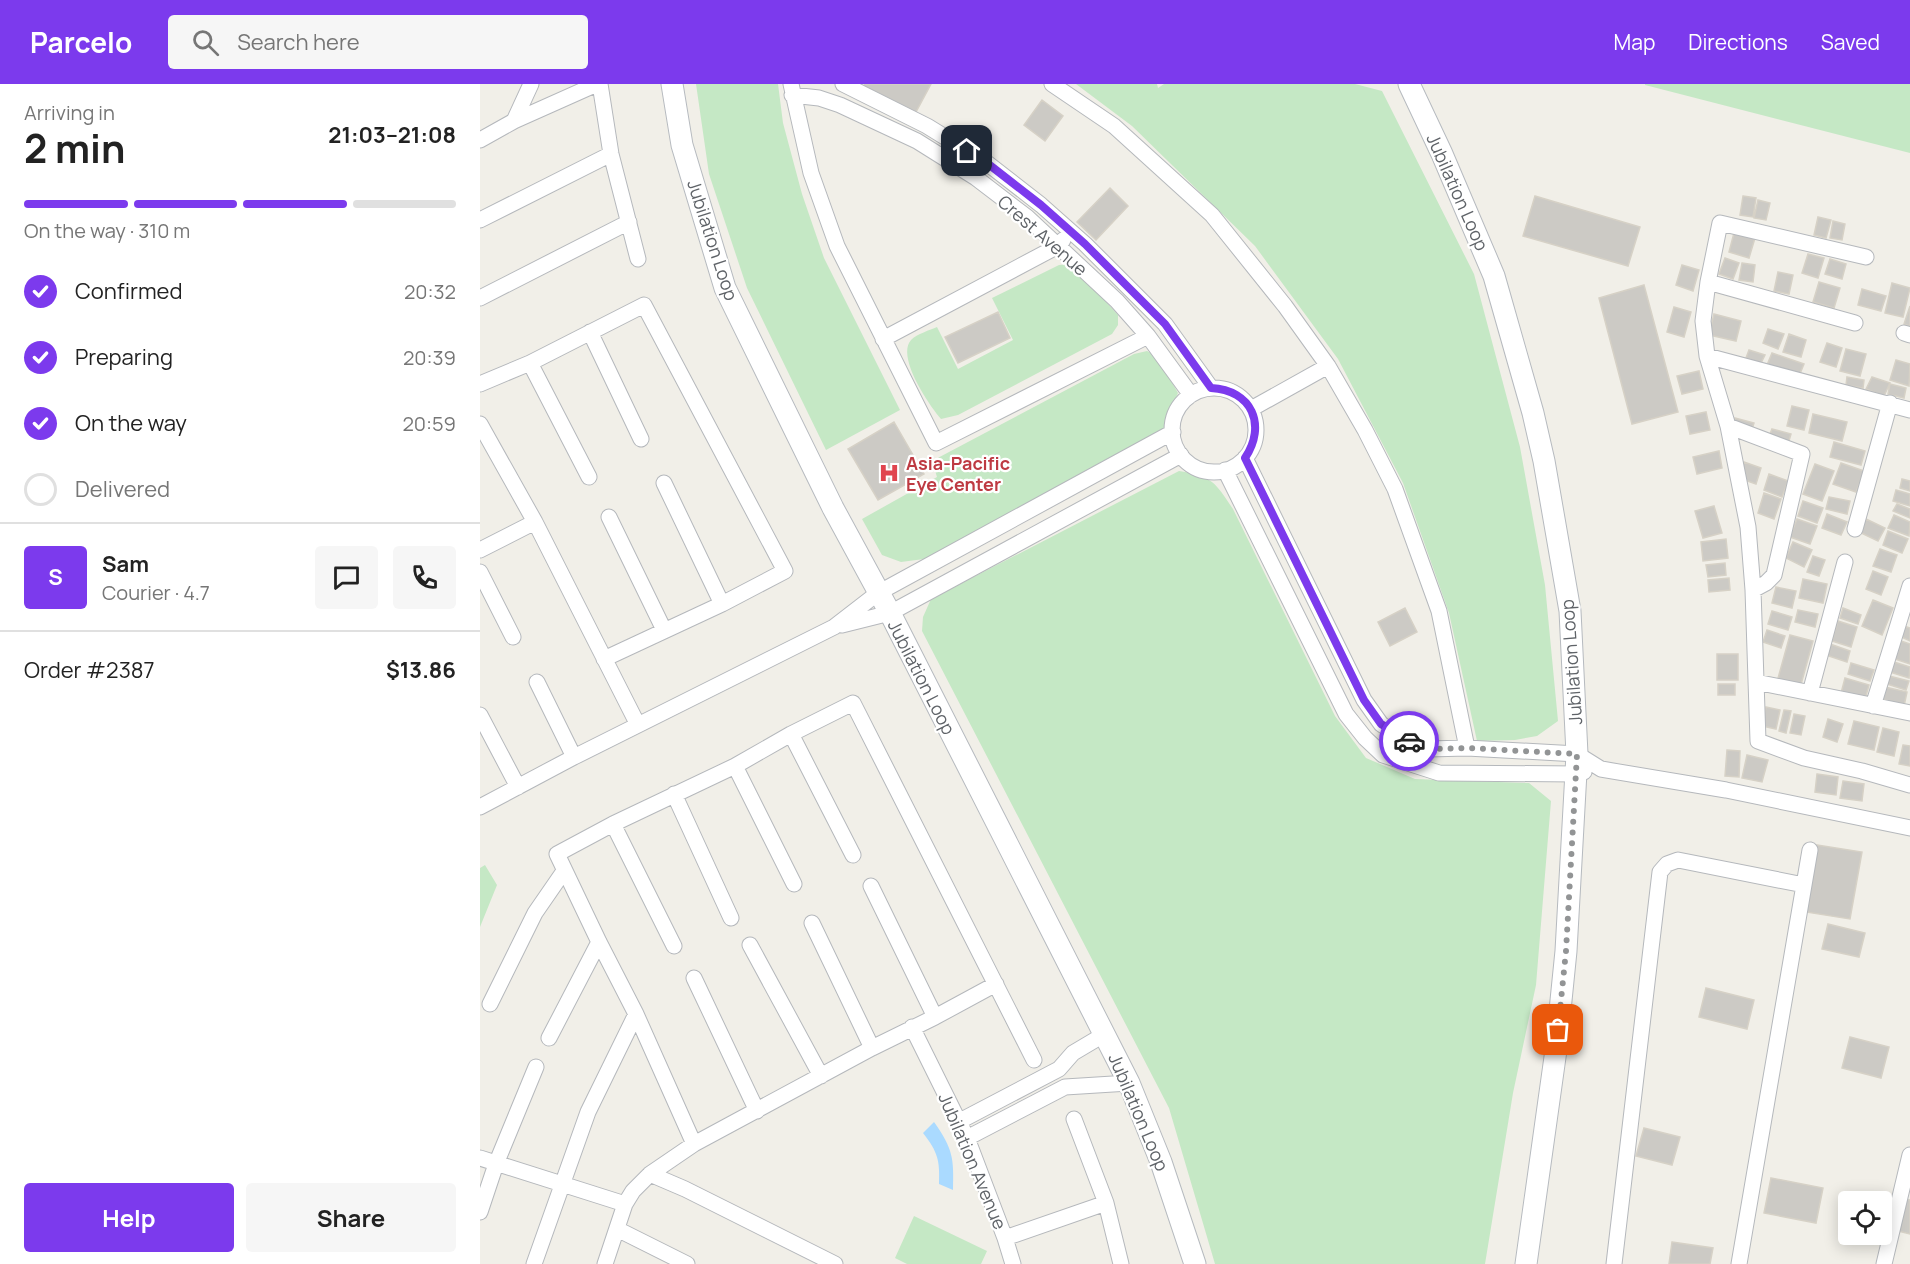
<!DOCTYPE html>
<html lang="en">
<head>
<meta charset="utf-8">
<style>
  :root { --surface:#fff; --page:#f6f6f6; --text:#222; --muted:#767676; --line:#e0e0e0; --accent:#7c3aed }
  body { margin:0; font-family:Manrope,sans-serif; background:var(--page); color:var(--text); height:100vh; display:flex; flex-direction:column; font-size:22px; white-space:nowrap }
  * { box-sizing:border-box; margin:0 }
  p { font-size:20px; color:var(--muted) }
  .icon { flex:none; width:33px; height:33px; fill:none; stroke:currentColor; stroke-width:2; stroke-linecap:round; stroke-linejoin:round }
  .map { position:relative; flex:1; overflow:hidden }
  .panel { display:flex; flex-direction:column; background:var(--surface); width:480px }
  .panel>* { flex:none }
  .tools { position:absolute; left:1358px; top:1107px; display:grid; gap:12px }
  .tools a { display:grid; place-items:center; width:54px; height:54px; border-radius:6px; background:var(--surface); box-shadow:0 3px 15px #0003; font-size:30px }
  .pin { position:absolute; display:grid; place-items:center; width:51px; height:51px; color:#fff; margin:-26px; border-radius:12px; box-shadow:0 3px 9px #0006 }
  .courier { position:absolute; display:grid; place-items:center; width:60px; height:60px; margin:-30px; border:4px solid #7c3aed; border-radius:50%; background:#fff; color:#222; box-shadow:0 2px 8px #0007 }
  .head em { font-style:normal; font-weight:700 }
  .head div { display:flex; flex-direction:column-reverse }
  .head { display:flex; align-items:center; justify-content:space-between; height:102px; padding:0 24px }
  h1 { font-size:39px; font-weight:700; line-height:45px }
  .bar { display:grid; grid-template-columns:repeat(4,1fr); gap:9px 6px; align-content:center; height:72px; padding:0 24px }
  .bar i { height:8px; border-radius:4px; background:var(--line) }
  .bar .selected { background:var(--accent) }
  .bar p { grid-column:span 4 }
  .line { display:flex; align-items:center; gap:15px; padding:0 24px; border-top:2px solid var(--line) }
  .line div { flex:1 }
  .round { display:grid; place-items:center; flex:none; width:63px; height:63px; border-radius:6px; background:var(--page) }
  ol { padding:0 24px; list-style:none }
  li { display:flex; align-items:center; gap:18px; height:66px }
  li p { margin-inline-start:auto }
  li .icon { padding:6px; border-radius:50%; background:var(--accent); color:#fff; stroke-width:4 }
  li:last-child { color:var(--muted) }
  li i { width:33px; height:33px; border:3px solid var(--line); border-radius:50% }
  .button { display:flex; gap:12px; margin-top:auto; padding:12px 24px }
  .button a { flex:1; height:69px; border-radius:6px; background:var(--accent); color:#fff; font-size:24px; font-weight:700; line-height:69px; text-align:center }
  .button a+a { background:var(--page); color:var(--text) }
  header { display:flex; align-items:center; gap:36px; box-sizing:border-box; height:84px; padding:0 30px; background:var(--accent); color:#fff }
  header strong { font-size:28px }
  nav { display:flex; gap:33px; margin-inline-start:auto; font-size:21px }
  .search { width:420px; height:54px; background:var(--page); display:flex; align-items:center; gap:15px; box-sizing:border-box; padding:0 21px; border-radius:6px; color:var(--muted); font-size:22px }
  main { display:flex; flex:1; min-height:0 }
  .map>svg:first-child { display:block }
  .green { fill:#c5e8c5 }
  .water { fill:#aadaff }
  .building { fill:#cccac5; stroke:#d6d1c6; stroke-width:1.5 }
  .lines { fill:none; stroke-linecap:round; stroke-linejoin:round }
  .street-casing { stroke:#b5b8bc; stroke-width:17 }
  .secondary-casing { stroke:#b6babf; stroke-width:23 }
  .street { stroke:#fff; stroke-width:15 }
  .secondary { stroke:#fff; stroke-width:21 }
  .done { stroke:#929495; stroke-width:6; stroke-dasharray:0 10.8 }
  .route { stroke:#7c3aed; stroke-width:8 }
  .labels { text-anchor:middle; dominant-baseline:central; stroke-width:4.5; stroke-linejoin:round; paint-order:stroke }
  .street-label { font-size:18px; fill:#5f6368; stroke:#fff }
  .health-label { font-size:18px; font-weight:bold; fill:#be3a42; stroke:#fff; text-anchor:start }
</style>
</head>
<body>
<header>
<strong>Parcelo</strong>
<div class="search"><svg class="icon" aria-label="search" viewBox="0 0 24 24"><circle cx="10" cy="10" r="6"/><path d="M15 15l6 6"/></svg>Search here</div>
<nav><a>Map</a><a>Directions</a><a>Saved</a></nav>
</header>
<main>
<section class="panel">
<div class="head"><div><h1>2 min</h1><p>Arriving in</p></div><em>21:03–21:08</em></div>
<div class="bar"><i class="selected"></i><i class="selected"></i><i class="selected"></i><i></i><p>On the way · 310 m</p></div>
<ol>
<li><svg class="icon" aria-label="check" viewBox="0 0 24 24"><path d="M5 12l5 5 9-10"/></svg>Confirmed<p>20:32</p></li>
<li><svg class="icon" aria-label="check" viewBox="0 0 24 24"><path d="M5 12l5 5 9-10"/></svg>Preparing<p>20:39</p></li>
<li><svg class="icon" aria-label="check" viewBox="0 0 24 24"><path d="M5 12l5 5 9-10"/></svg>On the way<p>20:59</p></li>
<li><i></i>Delivered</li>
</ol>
<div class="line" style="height:108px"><b class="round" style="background:var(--accent);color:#fff">S</b><div><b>Sam</b><p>Courier · 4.7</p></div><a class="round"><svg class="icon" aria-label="chat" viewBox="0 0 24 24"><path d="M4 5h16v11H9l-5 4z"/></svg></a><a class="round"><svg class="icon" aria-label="phone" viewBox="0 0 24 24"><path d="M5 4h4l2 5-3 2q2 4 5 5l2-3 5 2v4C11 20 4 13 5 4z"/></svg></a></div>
<div class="line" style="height:78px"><div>Order #2387</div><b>$13.86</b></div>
<div class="button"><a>Help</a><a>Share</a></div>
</section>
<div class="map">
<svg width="1430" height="1180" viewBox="0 0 1430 1180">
  <rect width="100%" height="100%" fill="#f1efe8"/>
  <path class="green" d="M216,0H298L303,39L322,110L344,174L420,326L346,366L267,204L229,90Z
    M596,0H677L678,4L684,0H875L902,7L994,190L1040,363L1065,501L1078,637L1057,652L1035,656L997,657L969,529L923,399L858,275L775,162L652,42Z
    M1430,0V69L1165,1V0Z
    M592,180L638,231V241L632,250L478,331L461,335C449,321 416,273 431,256C437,250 450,246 457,243L478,285L533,256L512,214L579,181Z
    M667,267L677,272L698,309L689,329L687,346L682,351L444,475L421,478L402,471L382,435L457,393L452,377L654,270Z
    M699,387C733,393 734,397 753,425L855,632L886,674L935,695L1049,699L1071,717L1056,901L1033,1009L1005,1180H735L689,1024L442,547L443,533L451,515Z
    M5,781L17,801L0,843V784Z
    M434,1132L507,1167L501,1180H427L415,1174Z"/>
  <path class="water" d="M454,1038C473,1065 474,1074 473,1106L459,1100C460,1077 458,1068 443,1049Z"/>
  <path class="building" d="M385,0H451L436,28L384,2Z
    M562,16L583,32L565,57L544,41Z
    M630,104L648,122L616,156L597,138Z
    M1055,112L1160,143L1148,182L1043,152Z
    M1263,112L1276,114L1273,133L1260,131Z
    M1278,116L1290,119L1286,136L1274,134Z
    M1338,133L1351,136L1346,154L1334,151Z
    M1353,137L1365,140L1362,156L1350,154Z
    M1254,149L1275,154L1269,174L1249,168Z
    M1328,170L1344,174L1338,194L1322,189Z
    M1245,174L1259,179L1253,195L1239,190Z
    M1350,175L1366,180L1362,195L1345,190Z
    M1262,179L1275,181L1273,198L1259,196Z
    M1202,181L1219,186L1213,207L1196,201Z
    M1298,188L1313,191L1309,210L1294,207Z
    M1339,198L1360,204L1354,224L1333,218Z
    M1412,199L1430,204L1423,233L1405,229Z
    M1164,201L1198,328L1152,340L1119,214Z
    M1382,205L1406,212L1401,227L1378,221Z
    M1430,222V242L1424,240Z
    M1194,223L1211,228L1204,253L1187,248Z
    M518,228L530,254L478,279L465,253Z
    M1234,230L1261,237L1256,257L1229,251Z
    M1288,245L1304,250L1298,265L1283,259Z
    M1309,250L1326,256L1321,273L1303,268Z
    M1347,259L1362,264L1356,283L1340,278Z
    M1366,265L1386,270L1380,292L1360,287Z
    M1269,266L1285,271L1281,279L1266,274Z
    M1292,269L1324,280L1319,292L1287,281Z
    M1416,276L1430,280L1429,302L1410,296Z
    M1219,287L1223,305L1202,310L1197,292Z
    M1367,293L1384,296L1383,304L1366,301Z
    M1392,293L1410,299L1404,312L1386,305Z
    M1410,300L1426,304L1424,314L1408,310Z
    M1312,322L1329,326L1324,346L1307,342Z
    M1226,328L1230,346L1210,350L1206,332Z
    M1333,330L1367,338L1362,357L1329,349Z
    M1255,334L1274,339L1271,348L1252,343Z
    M414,338L444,390L398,416L368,365Z
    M1292,345L1311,350L1308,360L1288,355Z
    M1354,358L1385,367L1381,381L1350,373Z
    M1239,367L1242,384L1217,390L1213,373Z
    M1264,378L1281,384L1276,400L1259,394Z
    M1361,379L1384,387L1376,408L1353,400Z
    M1335,380L1354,387L1342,417L1323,410Z
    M1289,390L1308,397L1302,413L1284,406Z
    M1422,395L1430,397V407L1420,404Z
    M1416,406L1430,410V422L1413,417Z
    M1284,409L1301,415L1294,435L1278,429Z
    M1349,413L1370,417L1367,430L1346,425Z
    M1323,417L1343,424L1337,439L1318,432Z
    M1417,420L1430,425V434L1413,427Z
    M1234,422L1242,449L1223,454L1215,427Z
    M1347,430L1367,438L1361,451L1342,444Z
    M1414,431L1430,438L1429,452L1408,444Z
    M1317,435L1337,442L1330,460L1310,453Z
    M1386,435L1405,444L1398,457L1379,448Z
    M1408,447L1428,455L1422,469L1403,461Z
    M1246,455L1248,474L1223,477L1221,458Z
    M1313,458L1332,466L1324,483L1306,474Z
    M1400,465L1417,471L1411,488L1393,482Z
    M1333,472L1345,476L1339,492L1327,488Z
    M1245,479L1246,491L1228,493L1226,481Z
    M1393,487L1408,493L1401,511L1386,505Z
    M1249,494L1250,506L1229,508L1228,496Z
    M1323,495L1347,500L1343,519L1319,514Z
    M1296,503L1316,507L1312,524L1292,519Z
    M1393,516L1413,524L1402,551L1382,542Z
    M925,524L937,548L910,562L898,538Z
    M1363,524L1381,531L1378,540L1360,534Z
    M1318,526L1338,530L1335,543L1315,538Z
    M1292,527L1312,533L1308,546L1288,540Z
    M1358,537L1377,543L1371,563L1352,557Z
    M1424,542L1430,544V557L1419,552Z
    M1287,546L1305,552L1301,564L1283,558Z
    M1310,551L1333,557L1320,604L1297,598Z
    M1421,557L1430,560V580L1415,575Z
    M1350,560L1370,567L1367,578L1346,571Z
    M1237,570H1258V596H1237Z
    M1414,578L1430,583L1429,594L1410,588Z
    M1371,579L1394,586L1390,597L1368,590Z
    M1409,592L1429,597L1426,606L1407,600Z
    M1365,594L1389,601L1384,619L1360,613Z
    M1238,600H1255V611H1238Z
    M1405,603L1427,608L1424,622L1402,617Z
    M1286,623L1300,626L1296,645L1282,642Z
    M1304,626L1311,627L1306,649L1299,647Z
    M1314,630L1325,632L1321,651L1310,649Z
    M1348,635L1363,640L1357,658L1343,653Z
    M1374,637L1399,643L1394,666L1368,660Z
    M1403,644L1419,648L1414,672L1397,668Z
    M1423,661L1430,662V682L1419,680Z
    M1247,666L1260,667L1259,693L1245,692Z
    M1267,671L1288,676L1282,698L1262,694Z
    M1337,690L1358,693L1356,711L1335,708Z
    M1363,697L1384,700L1382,717L1360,714Z
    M1337,761L1382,768L1370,835L1326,828Z
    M1348,840L1385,849L1379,873L1342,865Z
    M1226,904L1274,916L1267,945L1219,933Z
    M1370,953L1409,963L1401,994L1362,984Z
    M1164,1044L1200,1053L1192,1081L1156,1072Z
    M1291,1094L1343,1104L1336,1139L1284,1129Z
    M1425,1115L1430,1116V1150L1418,1147Z
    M1192,1158L1233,1164L1230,1180H1189Z"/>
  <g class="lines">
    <g class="street-casing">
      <path id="street" d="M120,0L131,70L158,175
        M311,0L331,89L357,162L456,359L668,252
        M363,0L447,42L507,79L561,121L605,160L685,240L731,304
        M572,0L634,42L732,131L805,222L848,282L885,346L915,405L959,527L987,664
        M312,11L339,14L360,21L437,57L496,94L547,133L637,217L668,252L711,311
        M34,37L51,0
        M0,56L34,37L117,0
        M0,136L131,70
        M1386,173L1240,139L1228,198L1223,237L1227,272L1248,342L1268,443L1273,506L1278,657L1324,674L1382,687L1430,701
        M1228,198L1375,239
        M0,214L149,138
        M110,248L161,355
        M1424,249L1430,251
        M403,255L578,162L583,156
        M1227,272L1430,326
        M50,279L109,393
        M0,300L50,279L164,221L305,487L242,520L124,575
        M692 346a42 42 0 1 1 84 0a42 42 0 1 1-84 0Z
        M771,325L848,282
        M0,340L55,438L158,641
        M1248,342L1322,370L1294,491L1286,499L1273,506
        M765,374L884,616L901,640L920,653L948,665L987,664L1097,670L1121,685L1246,706L1430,744
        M745,386L866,630L885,654L903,671L959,689L1096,690L1104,688
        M184,399L242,520
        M129,433L184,546
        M1375,445L1410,319
        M0,466L55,438
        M0,488L33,553
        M362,541L410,529L701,371
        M57,598L94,673
        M1276,598L1430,629
        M1330,609L1365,478
        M1393,622L1430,502
        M0,631L38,703
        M311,650L373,771
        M255,682L314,800
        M194,710L251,834
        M0,723L94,673L354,543L398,509L693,348
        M133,740L194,862
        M391,802L455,933
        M332,839L392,964
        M270,861L341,992
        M214,894L277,1027
        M10,920L55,829L84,787
        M432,943L487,1054L525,1154L533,1180
        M69,954L119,858
        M594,1035L626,1119L641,1180
        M478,1038L579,985L593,969L625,950
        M487,1054L585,1003L649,999
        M214,1060L156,930L119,858L77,770L133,740L255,682L311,650L373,619L554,976
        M0,1074L145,1120
        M170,1090L205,1105L355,1180
        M0,1128L16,1080L56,983
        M137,1145L207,1180
        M525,1154L626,1119
        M54,1180L108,1028L156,930
        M125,1180L145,1120L153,1107L170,1090L214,1060L392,964L455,933L516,900
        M1134,1180L1180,788L1187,780L1198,776L1324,801
        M1259,1180L1330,766
        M1404,1180L1430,1071"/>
    </g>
    <g class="secondary-casing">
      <path id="secondary" d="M192,0L202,61L245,204L353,424L410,529L649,999L681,1078L715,1180
        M929,0L962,70L1014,192L1053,329L1064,377L1090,527L1097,670L1086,867L1076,966L1046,1180"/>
    </g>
    <use href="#street" class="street"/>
    <use href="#secondary" class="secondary"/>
  </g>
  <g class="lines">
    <path class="done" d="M929,657L948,665L987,664L1097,670L1086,867L1078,946"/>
    <path class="route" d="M487,67L507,79L561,121L605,160L685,240L731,304C772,306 787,341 765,374L884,616L901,640L929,657"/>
  </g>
  <defs>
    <g id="hospital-bare" transform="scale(1.62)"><path d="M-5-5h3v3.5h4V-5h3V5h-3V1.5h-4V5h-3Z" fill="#e0444e" stroke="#fff" stroke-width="2.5" paint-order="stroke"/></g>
  </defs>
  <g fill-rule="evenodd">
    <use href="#hospital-bare" x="409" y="389"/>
  </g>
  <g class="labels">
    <g class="street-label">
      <text transform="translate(978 108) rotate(66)">Jubilation Loop</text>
      <text transform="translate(563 151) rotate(41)">Crest Avenue</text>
      <text transform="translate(233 156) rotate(72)">Jubilation Loop</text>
      <text transform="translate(1091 578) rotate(-94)">Jubilation Loop</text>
      <text transform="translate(442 593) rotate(63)">Jubilation Loop</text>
      <text transform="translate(659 1028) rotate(67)">Jubilation Loop</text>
      <text transform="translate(493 1077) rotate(67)">Jubilation Avenue</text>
    </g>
    <g class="health-label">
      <text x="426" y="379">Asia-Pacific<tspan x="426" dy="21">Eye Center</tspan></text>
    </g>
  </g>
</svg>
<div class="tools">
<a><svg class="icon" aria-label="locate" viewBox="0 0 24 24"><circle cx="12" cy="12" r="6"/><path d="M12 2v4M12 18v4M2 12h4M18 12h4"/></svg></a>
</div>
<div class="pin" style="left:1078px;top:946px;background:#ea580c"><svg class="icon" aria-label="bag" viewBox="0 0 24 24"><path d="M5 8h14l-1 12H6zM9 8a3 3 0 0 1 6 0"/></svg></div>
<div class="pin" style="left:487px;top:67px;background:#1f2937"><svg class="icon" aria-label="home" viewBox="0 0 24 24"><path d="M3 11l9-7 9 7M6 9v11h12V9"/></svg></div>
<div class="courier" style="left:929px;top:657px"><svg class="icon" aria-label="car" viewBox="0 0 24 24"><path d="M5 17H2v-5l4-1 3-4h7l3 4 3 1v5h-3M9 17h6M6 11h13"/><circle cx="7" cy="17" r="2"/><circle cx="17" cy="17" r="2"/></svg></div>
</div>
</main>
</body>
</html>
